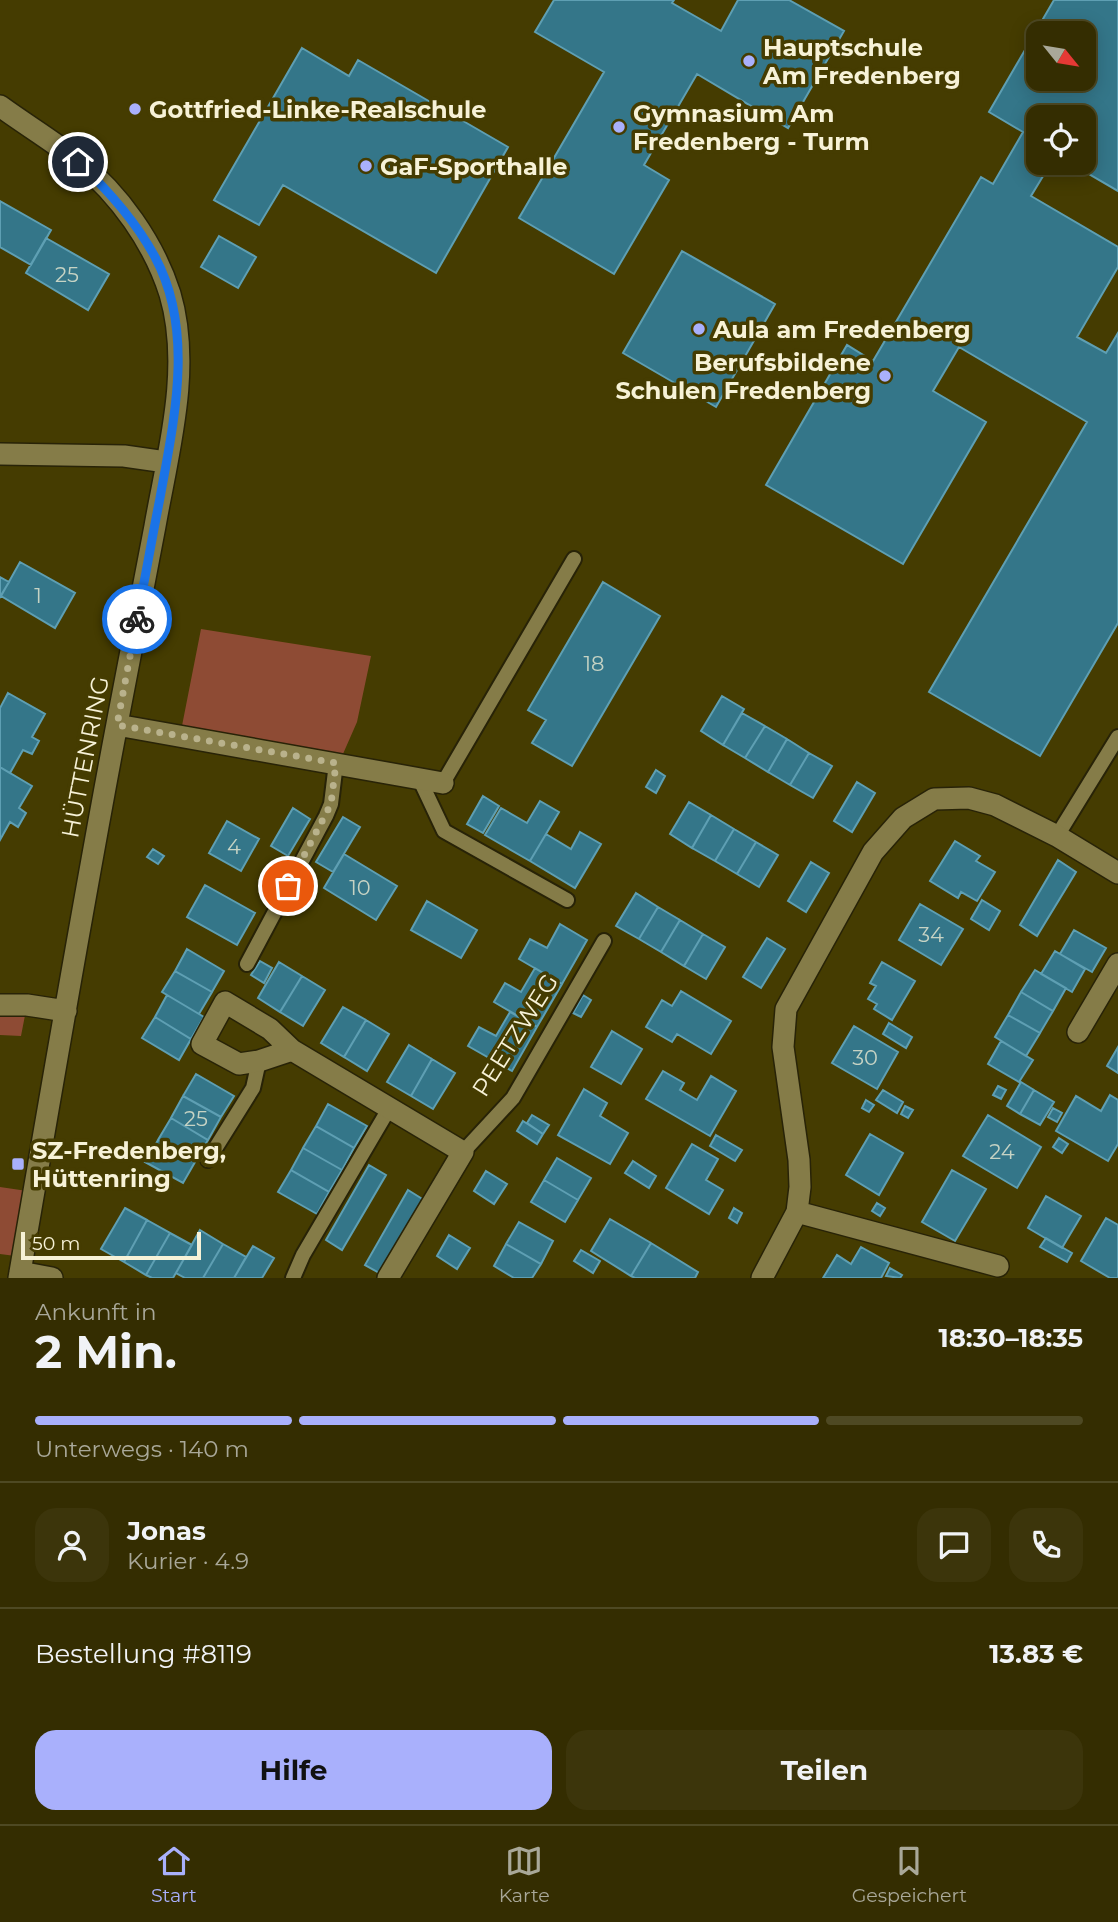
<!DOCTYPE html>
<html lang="de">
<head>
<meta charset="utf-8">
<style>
  :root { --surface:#342d01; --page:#3c350b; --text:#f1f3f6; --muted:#a9a899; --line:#4e4923; --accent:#a9b0fc }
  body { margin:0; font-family:Montserrat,sans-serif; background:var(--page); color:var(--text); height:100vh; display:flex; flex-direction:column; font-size:26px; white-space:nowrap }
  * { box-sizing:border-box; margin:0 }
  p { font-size:23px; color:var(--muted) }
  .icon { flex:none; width:38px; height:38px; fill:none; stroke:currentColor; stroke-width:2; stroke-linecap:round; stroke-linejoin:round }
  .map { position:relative; height:1278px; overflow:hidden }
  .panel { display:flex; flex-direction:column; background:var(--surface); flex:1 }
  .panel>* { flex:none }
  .needle { width:46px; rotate:120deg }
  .buttons { position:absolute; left:1026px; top:21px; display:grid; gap:14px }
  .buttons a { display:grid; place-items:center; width:70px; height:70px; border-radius:14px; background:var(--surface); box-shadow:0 4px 18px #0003,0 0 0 2px var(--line); font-size:35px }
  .scale { position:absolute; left:21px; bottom:18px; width:180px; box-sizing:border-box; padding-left:7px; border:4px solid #f7f2d7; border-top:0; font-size:19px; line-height:24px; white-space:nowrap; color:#f7f2d7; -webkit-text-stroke:5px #453c01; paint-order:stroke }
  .pin { position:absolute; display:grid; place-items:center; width:60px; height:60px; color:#fff; margin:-30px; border:4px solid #fff; border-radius:50%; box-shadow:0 2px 7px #0007 }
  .courier { position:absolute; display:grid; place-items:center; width:70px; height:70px; margin:-35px; border:5px solid #1a73e8; border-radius:50%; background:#fff; color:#222; box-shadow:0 2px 9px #0007 }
  .summary em { font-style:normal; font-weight:700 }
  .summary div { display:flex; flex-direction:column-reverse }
  .summary { display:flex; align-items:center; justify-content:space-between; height:119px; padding:0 35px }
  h1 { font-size:46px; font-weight:700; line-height:52px }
  .bar { display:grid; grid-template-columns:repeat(4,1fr); gap:10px 7px; align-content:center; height:84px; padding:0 35px }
  .bar i { height:9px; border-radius:5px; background:var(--line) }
  .bar .current { background:var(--accent) }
  .bar p { grid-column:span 4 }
  .line { display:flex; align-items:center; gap:18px; padding:0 35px; border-top:2px solid var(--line) }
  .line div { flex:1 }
  .round { display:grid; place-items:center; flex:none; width:74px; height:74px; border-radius:21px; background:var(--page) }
  .cta { display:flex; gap:14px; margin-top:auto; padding:14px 35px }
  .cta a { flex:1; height:80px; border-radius:21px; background:var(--accent); color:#111; font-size:28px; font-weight:700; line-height:80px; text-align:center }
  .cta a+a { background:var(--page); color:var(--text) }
  .tab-bar { display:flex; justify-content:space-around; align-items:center; height:98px; border-top:2px solid var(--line); background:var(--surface); font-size:19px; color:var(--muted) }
  .tab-bar a { display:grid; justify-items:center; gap:4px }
  .tab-bar .current { color:var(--accent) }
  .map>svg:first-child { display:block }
  .green { fill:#8e4b34 }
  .building { fill:#347689; stroke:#5e9fb3; stroke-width:2; fill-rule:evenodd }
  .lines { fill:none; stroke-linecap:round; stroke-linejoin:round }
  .service-casing { stroke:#282307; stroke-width:18 }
  .minor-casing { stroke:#282307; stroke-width:24 }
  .service { stroke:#857c48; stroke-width:14 }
  .minor { stroke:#857c48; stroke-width:21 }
  .done { stroke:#b9b28c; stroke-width:7; stroke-dasharray:0 12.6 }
  .route { stroke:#1a73e8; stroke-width:9 }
  .poi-dot { fill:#a9b0fc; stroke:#453c01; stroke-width:2.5 }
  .labels { text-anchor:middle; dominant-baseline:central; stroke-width:7; stroke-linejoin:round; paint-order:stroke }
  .number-label { font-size:21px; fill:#c6d3c4 }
  .poi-label { font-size:24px; font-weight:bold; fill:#f7f2d7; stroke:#453c01; text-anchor:start }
  .street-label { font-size:24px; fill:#f7f2d7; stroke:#453c01 }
</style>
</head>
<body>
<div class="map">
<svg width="1118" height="1278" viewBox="0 0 1118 1278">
  <rect width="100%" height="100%" fill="#453c01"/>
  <path class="green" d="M201,629L371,656L357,722L339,763L180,736Z
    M0,1005H27L21,1036L0,1035Z
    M0,1187L34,1192L23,1257L0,1254Z"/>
  <path class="building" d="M554,0H674L672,3L721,31L738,0H789L844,31L788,128L697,74L644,165L669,180L614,274L519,218L604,72L535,32Z
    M1054,0H1118V191L1070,163H1083V117H1038V163H1051L1031,196L1118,247V267L1077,337L1106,353L1118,333V623L1040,756L929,692L1087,422L959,347L933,391L986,422L903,564L766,485L847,345L873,361L981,177L993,184L1023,132L989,112ZM1038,33H1083V79H1038Z
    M302,48L349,76L358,60L508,147L436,273L283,185L259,225L214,200Z
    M0,201L51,230L31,265L0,247Z
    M219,236L256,257L238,288L201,267Z
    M46,238L109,274L88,310L26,273Z
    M682,251L775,304L716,407L623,353Z
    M20,562L75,593L55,628L1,596Z
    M0,577L9,582L0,597Z
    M603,582L660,616L572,766L532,743L546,720L528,710Z
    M8,693L45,714L32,737L39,741L32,754L23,750L10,773L0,767V708Z
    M722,696L744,709L723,745L701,731Z
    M742,713L765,726L745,758L723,745Z
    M765,726L787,739L768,772L745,758Z
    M787,739L809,753L790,785L768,772Z
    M809,753L832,766L813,798L790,785Z
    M0,767L32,786L19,808L26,813L18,827L10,822L0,840Z
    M656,770L665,776L656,793L646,787Z
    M857,782L875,793L852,832L834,821Z
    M483,796L499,806L483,833L467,824Z
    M540,801L559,812L530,861L485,835L501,808L527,823Z
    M689,802L711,815L692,848L670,834Z
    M293,808L310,819L288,856L271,846Z
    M711,815L734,829L715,861L692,848Z
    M343,817L360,827L333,872L316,862Z
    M227,821L259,839L241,871L209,853Z
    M734,829L756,842L737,874L715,861Z
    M580,832L601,844L575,888L530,861L546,834L571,849Z
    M955,841L980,856L976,861L995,872L977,901L961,892L958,898L930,881Z
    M756,842L778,855L759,887L737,874Z
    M153,849L164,856L158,864L147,857Z
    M344,854L397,886L376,920L324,888Z
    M1058,860L1076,872L1037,936L1020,925Z
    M811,862L829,873L806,912L788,901Z
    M205,885L255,913L237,945L187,917Z
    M636,893L658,907L639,939L616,926Z
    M982,900L1000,911L989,930L971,919Z
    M427,901L477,930L461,958L411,930Z
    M920,904L963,929L941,965L899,940Z
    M658,907L680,920L661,952L639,939Z
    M680,920L703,934L684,966L661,952Z
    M560,924L587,940L562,984L519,959L530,939L547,948Z
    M1074,930L1106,948L1092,972L1060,954Z
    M703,934L725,947L706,979L684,966Z
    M767,938L785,949L761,988L743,977Z
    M187,949L224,971L212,992L175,971Z
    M1055,951L1085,969L1072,992L1041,974Z
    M260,961L272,968L264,983L251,975Z
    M279,962L302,976L280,1012L258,998Z
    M882,962L915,981L892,1020L874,1009L877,1004L868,999L876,986L870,983Z
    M535,968L562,984L537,1027L494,1002L505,983L521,992Z
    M1035,970L1066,988L1053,1011L1021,992Z
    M175,971L212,992L199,1014L162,992Z
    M302,976L325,990L303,1026L280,1012Z
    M681,991L731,1021L711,1054L677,1034L672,1042L646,1027L662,1000L672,1006Z
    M1021,992L1053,1011L1040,1033L1008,1015Z
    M167,995L204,1017L191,1039L155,1017Z
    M583,995L591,1000L581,1017L573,1013Z
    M343,1007L366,1020L344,1057L321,1043Z
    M510,1012L537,1027L512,1071L468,1046L479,1027L496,1036Z
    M1008,1015L1040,1033L1026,1056L995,1037Z
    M155,1017L191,1039L179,1060L142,1038Z
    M366,1020L389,1034L367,1071L344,1057Z
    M889,1023L912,1037L906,1048L883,1034Z
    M854,1026L898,1052L877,1089L832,1063Z
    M612,1031L642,1049L621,1084L591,1067Z
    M1001,1041L1033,1060L1019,1082L988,1064Z
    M409,1045L432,1059L411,1096L387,1082Z
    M1118,1047V1073L1107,1066Z
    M432,1059L455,1073L433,1109L411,1096Z
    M497,1071L499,1079L489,1082L487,1073Z
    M663,1071L684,1083L680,1090L697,1100L711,1076L736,1091L710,1136L646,1099Z
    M196,1074L234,1096L221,1117L183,1096Z
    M1021,1082L1034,1090L1020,1114L1007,1106Z
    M998,1086L1006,1090L1001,1099L993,1095Z
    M584,1089L607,1103L600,1116L628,1133L610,1164L558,1135Z
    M883,1090L903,1102L897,1113L876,1100Z
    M1034,1090L1054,1102L1040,1125L1020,1114Z
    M1110,1095L1118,1100V1144L1108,1161L1056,1131L1076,1096L1101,1111Z
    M183,1096L221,1117L208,1140L171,1118Z
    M866,1100L874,1105L869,1112L862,1108Z
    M328,1104L367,1126L354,1148L316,1126Z
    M905,1106L913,1110L908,1118L901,1114Z
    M1053,1108L1062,1113L1057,1122L1048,1117Z
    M532,1115L549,1125L543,1134L527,1123Z
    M988,1115L1041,1147L1017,1188L963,1156Z
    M171,1118L208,1140L195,1162L158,1140Z
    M523,1121L543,1134L537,1144L517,1131Z
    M316,1126L354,1148L342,1170L303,1148Z
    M870,1134L903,1153L879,1195L846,1175Z
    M716,1135L742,1150L735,1161L710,1146Z
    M1059,1138L1068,1144L1062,1153L1053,1147Z
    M158,1140L195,1162L183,1183L145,1162Z
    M692,1144L718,1159L706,1180L723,1190L709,1214L666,1188Z
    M303,1148L342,1170L329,1192L291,1170Z
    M557,1158L591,1178L578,1200L544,1180Z
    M633,1161L656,1176L649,1188L625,1173Z
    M369,1165L386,1175L342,1250L326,1240Z
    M291,1170L329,1192L317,1214L278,1192Z
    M952,1170L986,1189L955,1241L922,1222Z
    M486,1171L507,1184L494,1204L474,1191Z
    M544,1180L578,1200L565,1222L531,1202Z
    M408,1190L424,1200L381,1274L365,1265Z
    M1046,1196L1081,1216L1062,1248L1028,1228Z
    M877,1203L885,1208L880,1216L872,1211Z
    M125,1208L147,1220L124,1262L101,1249Z
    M734,1208L742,1213L737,1223L729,1218Z
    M1106,1218L1118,1225V1278H1110L1081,1261Z
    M610,1219L651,1243L631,1276L591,1251Z
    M147,1220L170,1233L146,1275L124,1262Z
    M519,1222L553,1241L541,1264L506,1244Z
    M200,1230L223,1244L203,1278H185L176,1273Z
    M170,1233L192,1245L173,1278H152L146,1275Z
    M449,1235L470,1248L457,1269L437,1256Z
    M1046,1238L1072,1253L1067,1262L1040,1247Z
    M651,1243L698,1272L695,1278H635L631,1276Z
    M223,1244L246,1257L234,1278H203Z
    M506,1244L541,1264L532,1278H514L494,1266Z
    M253,1246L274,1258L262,1278H234Z
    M861,1247L889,1263L881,1278H823L837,1255L851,1264Z
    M581,1250L600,1261L593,1273L574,1261Z
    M890,1268L902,1275L900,1278L886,1276Z"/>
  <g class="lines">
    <g class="service-casing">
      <path id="service" d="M419,778L444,831L567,900
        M443,783L574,559
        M1057,836L1118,737
        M247,964L326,816L331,804L336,763
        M463,1152L513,1098L604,941
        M208,1160L253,1088L259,1061
        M293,1278L303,1255L390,1107"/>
    </g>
    <g class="minor-casing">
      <path id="minor" d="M0,106C26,125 53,141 78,161C119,194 154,243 170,294C192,368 168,452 155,526C142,592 130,658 117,724C82,908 51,1093 19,1278
        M0,454L124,456L166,462
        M117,725L443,783
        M0,1005H27L66,1011
        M1078,1032L1118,964
        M292,1050L259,1061L239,1064L202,1044L225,1002L270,1029L292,1050L463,1152L388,1278
        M797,1212L998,1266
        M20,1272L52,1278
        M762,1278L797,1212L800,1187L799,1160L783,1047L786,1009L873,852L903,818L934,799L969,798L995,805L1057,836L1118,873"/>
    </g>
    <use href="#service" class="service"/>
    <use href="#minor" class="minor"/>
  </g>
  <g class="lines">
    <path class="done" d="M137,619L117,725L336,763L331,804L288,886"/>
    <path class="route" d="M78,162C108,190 135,220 155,257C195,331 174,420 160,498C152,538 145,579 137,619"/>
  </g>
  <g class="poi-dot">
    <circle cx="749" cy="61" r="7"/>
    <circle cx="135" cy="109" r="7"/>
    <circle cx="619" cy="127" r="7"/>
    <circle cx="366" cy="166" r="7"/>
    <circle cx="699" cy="329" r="7"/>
    <circle cx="885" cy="376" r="7"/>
    <rect x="11" y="1157" width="14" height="14" rx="3.5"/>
  </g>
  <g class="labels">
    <g class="number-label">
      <text x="67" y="274">25</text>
      <text x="38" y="595">1</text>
      <text x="594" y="663">18</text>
      <text x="234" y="846">4</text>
      <text x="360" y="887">10</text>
      <text x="931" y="934">34</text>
      <text x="865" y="1057">30</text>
      <text x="196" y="1118">25</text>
      <text x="1002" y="1151">24</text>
    </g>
    <g class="poi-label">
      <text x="763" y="47">Hauptschule<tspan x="763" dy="28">Am Fredenberg</tspan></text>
      <text x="149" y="109">Gottfried-Linke-Realschule</text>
      <text x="633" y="113">Gymnasium Am<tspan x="633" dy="28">Fredenberg - Turm</tspan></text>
      <text x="380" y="166">GaF-Sporthalle</text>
      <text x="713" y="329">Aula am Fredenberg</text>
      <text x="871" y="362" text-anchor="end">Berufsbildene<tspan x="871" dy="28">Schulen Fredenberg</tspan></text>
      <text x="32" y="1150">SZ-Fredenberg,<tspan x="32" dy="28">Hüttenring</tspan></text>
    </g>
    <g class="street-label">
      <text transform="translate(85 757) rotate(-79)">HÜTTENRING</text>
      <text transform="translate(515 1035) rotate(-58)">PEETZWEG</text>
    </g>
  </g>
</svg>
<div class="buttons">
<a><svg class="needle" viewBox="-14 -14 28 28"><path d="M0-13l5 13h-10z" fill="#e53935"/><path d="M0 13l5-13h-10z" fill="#a9a899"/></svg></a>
<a><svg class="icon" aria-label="locate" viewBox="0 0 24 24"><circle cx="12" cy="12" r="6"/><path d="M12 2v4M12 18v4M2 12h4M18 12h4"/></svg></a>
</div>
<div class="scale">50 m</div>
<div class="pin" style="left:288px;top:886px;background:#ea580c"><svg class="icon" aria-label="bag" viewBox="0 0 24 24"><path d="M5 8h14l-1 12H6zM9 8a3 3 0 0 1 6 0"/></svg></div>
<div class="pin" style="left:78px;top:162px;background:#1f2937"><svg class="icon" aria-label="home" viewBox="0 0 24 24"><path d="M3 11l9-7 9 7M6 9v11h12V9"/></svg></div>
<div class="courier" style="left:137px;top:619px"><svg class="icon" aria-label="bike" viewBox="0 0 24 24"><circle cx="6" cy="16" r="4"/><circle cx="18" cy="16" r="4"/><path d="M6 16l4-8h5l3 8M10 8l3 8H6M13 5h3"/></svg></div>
</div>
<section class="panel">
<div class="summary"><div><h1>2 Min.</h1><p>Ankunft in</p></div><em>18:30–18:35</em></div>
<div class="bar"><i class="current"></i><i class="current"></i><i class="current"></i><i></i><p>Unterwegs · 140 m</p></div>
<div class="line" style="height:126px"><a class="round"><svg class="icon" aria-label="person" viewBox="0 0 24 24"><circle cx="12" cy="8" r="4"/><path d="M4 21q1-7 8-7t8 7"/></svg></a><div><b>Jonas</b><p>Kurier · 4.9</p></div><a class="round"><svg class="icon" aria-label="chat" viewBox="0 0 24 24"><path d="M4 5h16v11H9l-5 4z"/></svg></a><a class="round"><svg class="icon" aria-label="phone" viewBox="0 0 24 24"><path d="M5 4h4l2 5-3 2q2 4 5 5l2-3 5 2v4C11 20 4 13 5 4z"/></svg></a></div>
<div class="line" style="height:91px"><div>Bestellung #8119</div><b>13.83 €</b></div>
<div class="cta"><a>Hilfe</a><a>Teilen</a></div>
</section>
<nav class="tab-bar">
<a class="current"><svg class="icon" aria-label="home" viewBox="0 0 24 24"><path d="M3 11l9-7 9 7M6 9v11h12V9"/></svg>Start</a>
<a><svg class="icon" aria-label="map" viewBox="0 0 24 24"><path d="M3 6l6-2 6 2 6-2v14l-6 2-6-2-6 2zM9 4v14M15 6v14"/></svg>Karte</a>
<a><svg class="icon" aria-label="saved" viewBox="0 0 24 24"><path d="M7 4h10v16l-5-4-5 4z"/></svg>Gespeichert</a>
</nav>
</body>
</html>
